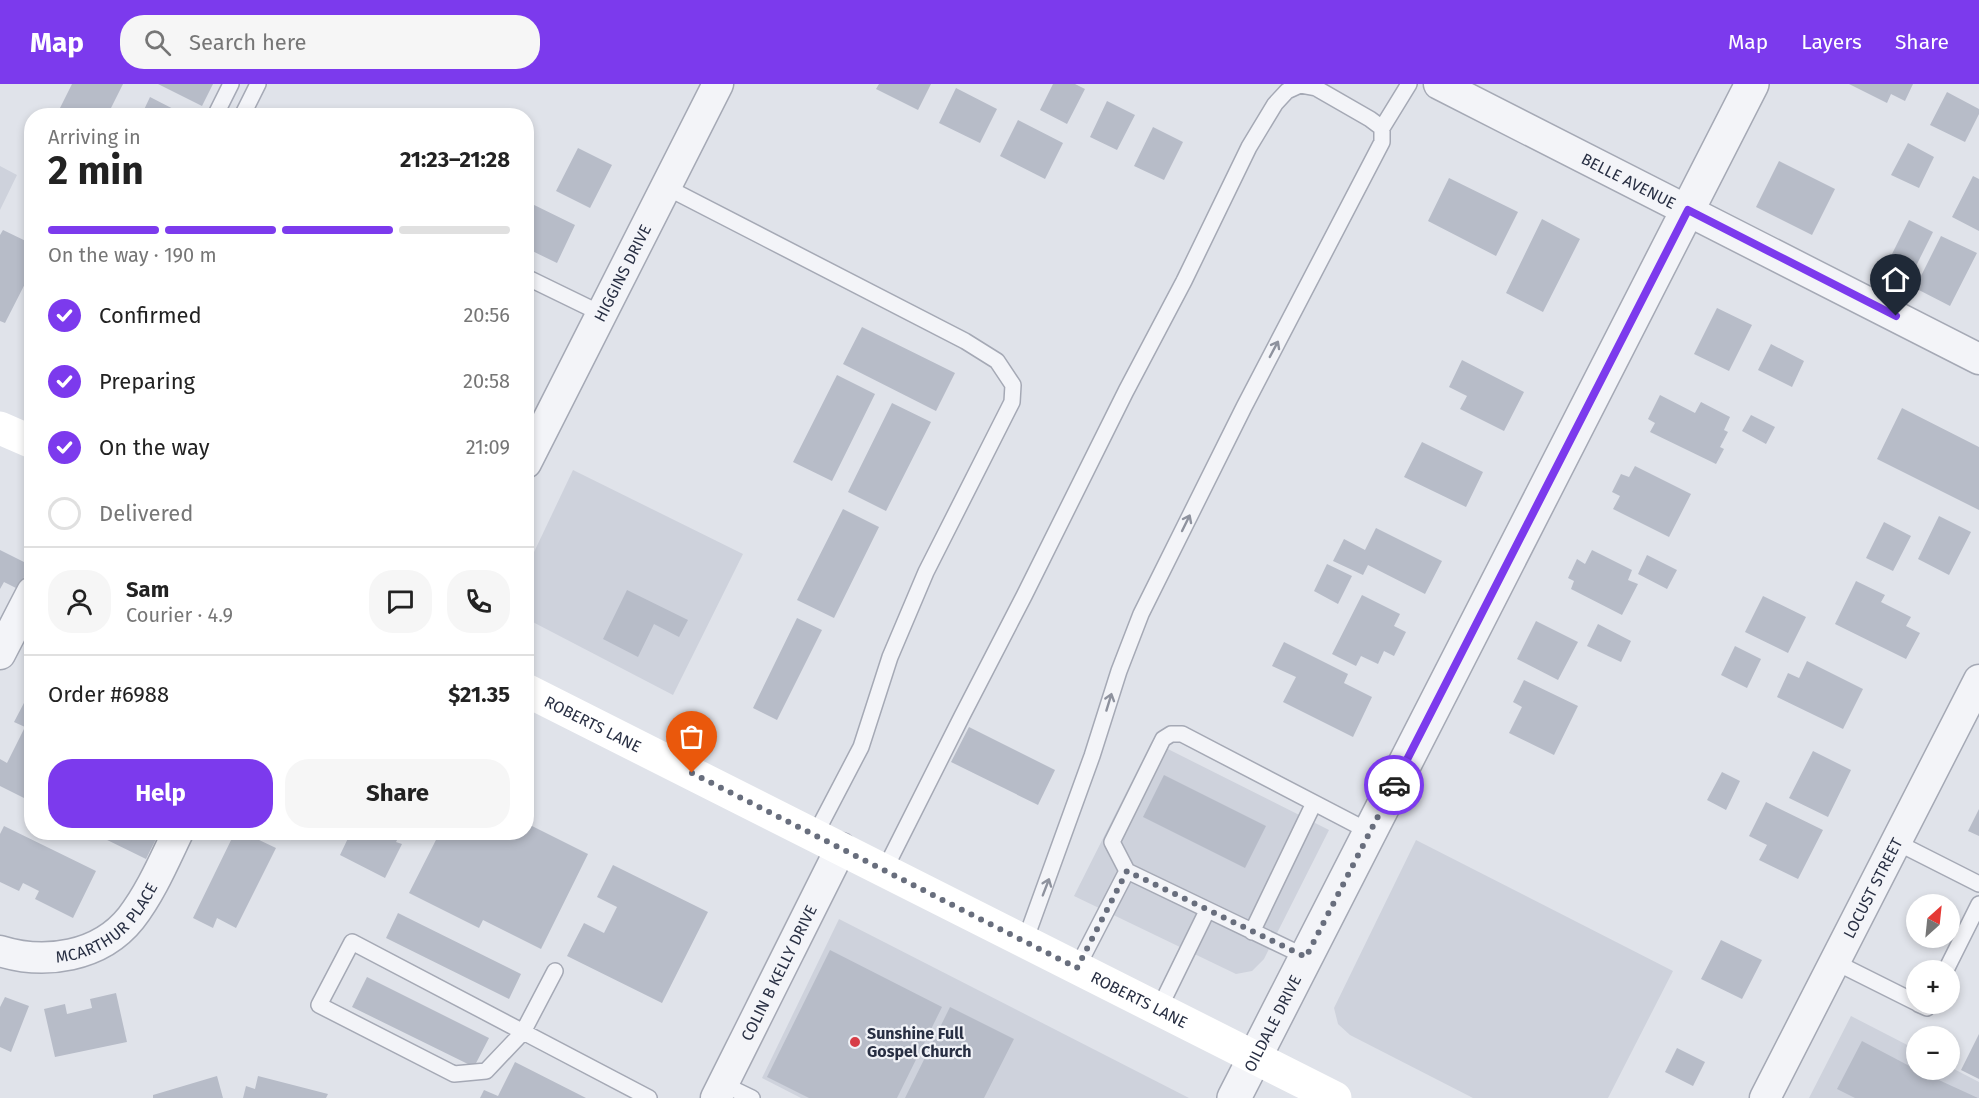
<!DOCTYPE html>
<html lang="en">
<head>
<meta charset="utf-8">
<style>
  :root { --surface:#fff; --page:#f6f6f6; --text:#222; --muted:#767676; --line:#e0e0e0; --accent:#7c3aed }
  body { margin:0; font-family:"Fira Sans",sans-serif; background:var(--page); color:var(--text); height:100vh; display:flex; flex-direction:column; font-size:22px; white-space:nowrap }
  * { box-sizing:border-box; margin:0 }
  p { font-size:20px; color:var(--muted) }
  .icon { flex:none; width:33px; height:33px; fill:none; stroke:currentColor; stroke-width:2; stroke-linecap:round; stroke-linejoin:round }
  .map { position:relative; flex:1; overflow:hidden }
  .panel { position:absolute; left:24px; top:24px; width:510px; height:732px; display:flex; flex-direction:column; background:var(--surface); border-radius:24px; box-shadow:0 3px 9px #0003 }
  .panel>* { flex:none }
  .needle { width:39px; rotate:27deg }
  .buttons { position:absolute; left:1906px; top:810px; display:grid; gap:12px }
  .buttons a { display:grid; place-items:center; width:54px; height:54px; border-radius:50%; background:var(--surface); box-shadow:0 3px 9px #0003; font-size:30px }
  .pin { position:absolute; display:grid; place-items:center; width:51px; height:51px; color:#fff; margin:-62px -26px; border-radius:50% 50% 50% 0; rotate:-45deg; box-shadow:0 0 6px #0007 }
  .pin .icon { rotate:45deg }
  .courier { position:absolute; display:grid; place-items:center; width:60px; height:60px; margin:-30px; border:4px solid #7c3aed; border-radius:50%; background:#fff; color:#222; box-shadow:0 2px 8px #0007 }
  .head em { font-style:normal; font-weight:700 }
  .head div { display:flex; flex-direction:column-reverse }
  .head { display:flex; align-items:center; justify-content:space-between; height:102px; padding:0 24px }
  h1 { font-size:39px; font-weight:700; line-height:45px }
  .bar { display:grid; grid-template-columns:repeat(4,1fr); gap:9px 6px; align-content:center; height:72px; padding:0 24px }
  .bar i { height:8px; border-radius:4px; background:var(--line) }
  .bar .current { background:var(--accent) }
  .bar p { grid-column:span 4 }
  .line { display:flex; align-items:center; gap:15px; padding:0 24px; border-top:2px solid var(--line) }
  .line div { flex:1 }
  .round { display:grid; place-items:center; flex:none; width:63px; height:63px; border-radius:24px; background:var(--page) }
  ol { padding:0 24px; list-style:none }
  li { display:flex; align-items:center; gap:18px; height:66px }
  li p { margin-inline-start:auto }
  li .icon { padding:6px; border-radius:50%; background:var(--accent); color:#fff; stroke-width:4 }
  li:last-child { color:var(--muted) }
  li i { width:33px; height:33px; border:3px solid var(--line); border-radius:50% }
  .action { display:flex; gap:12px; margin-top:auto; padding:12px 24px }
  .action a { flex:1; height:69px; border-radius:24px; background:var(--accent); color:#fff; font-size:24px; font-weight:700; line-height:69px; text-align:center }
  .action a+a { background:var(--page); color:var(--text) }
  header { display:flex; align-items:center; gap:36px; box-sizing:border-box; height:84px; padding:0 30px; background:var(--accent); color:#fff }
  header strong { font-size:28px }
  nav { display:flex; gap:33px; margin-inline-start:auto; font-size:21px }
  .search { width:420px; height:54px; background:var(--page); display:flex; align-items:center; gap:15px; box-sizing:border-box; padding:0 21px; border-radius:24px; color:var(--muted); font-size:22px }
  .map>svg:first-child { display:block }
  .built { fill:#ced2dc }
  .building { fill:#b7bcc8 }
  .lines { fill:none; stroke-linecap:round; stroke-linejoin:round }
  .service-casing { stroke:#a5a9b5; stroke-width:18 }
  .minor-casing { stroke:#a5a9b5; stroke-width:33 }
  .tertiary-casing { stroke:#a5a9b5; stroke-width:36 }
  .service { stroke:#f3f4f8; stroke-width:15 }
  .minor { stroke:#f3f4f8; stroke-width:30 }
  .tertiary { stroke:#f3f4f8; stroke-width:33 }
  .secondary { stroke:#fff; stroke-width:33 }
  .oneway { stroke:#8e929e }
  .done { stroke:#686e7d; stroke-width:6; stroke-dasharray:0 10.8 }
  .route { stroke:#7c3aed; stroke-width:8 }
  .poi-dot { fill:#d73d47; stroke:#f0f2f7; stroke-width:2 }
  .labels { text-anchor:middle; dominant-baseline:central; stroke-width:4.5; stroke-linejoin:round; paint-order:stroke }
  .street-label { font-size:16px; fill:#282f43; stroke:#f0f2f7 }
  .poi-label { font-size:16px; font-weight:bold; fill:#282f43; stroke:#f0f2f7; text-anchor:start }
</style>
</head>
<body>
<header>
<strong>Map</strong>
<div class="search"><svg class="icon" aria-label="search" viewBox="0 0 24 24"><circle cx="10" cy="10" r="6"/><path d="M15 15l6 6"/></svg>Search here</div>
<nav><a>Map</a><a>Layers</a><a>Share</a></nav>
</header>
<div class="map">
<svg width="1979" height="1014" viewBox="0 0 1979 1014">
  <rect width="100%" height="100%" fill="#e0e3ea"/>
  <path class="built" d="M0,82L17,91L0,126Z
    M573,386L743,470L673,611L527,535L526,485Z
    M1152,657L1329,746L1264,875L1252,887L1236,890L1074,812Z
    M1416,756L1673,887L1608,1014H1473L1350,951L1338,940L1334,924Z
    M839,835L1189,1014H801L762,994Z
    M1851,932L1917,966V986H1950V983L1979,998V1014H1809Z"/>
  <path class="building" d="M72,0H123L107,32H56Z
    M158,0H213L202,22Z
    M879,0H931L918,26L876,5Z
    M1053,0H1075L1085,5L1067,40L1040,26Z
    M1849,0H1913L1905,17L1891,10L1887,19Z
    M956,4L997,25L980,59L939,39Z
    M1947,8L1979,25V30L1965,58L1930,41Z
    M150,13L187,32H141Z
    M1107,17L1135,31L1117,66L1090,53Z
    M1018,36L1063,59L1045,95L1000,72Z
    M1153,43L1183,58L1164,96L1134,82Z
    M1908,59L1934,73L1919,104L1891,91Z
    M578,64L612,81L590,124L556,107Z
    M1779,77L1835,105L1812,151L1756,123Z
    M1973,92L1979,95V147L1952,133Z
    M1449,94L1518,128L1496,172L1428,137Z
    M526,117L575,141L557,179L526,164Z
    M1542,135L1580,155L1543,228L1506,209Z
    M1909,136L1933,148L1905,204L1881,192Z
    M3,146L32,160V186L5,239L0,237V151Z
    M1941,152L1977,169L1950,222L1915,204Z
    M1717,224L1752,241L1729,287L1694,270Z
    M862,243L955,289L936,327L843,280Z
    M1771,260L1804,277L1792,303L1758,286Z
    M1462,276L1524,308L1504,347L1460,325L1467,312L1449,303Z
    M837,291L875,310L832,397L793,378Z
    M1660,311L1695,329L1701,318L1730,333L1724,346L1728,348L1720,363L1724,365L1716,380L1650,348L1655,339L1648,335Z
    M892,319L931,338L886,427L848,408Z
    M1902,324L1979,363V426L1877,375Z
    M1751,331L1775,343L1766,360L1742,347Z
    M1422,358L1483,388L1466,423L1404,393Z
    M1635,382L1691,410L1669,453L1613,425L1620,412L1612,408L1621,390L1629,393Z
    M843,425L879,443L834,534L797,516Z
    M1939,432L1971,448L1949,491L1918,475Z
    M1884,438L1911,452L1893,487L1866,474Z
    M1376,444L1442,477L1425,510L1368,481L1363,491L1333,477L1344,455L1365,466Z
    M0,466L30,481L18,505L4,498L0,505Z
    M1592,466L1632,486L1628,496L1638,500L1622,531L1571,505L1574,497L1568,494L1577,475L1585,480Z
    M1647,471L1677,486L1667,505L1638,490Z
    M1327,480L1352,492L1338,520L1314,507Z
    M1856,497L1885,511L1881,518L1911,533L1906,542L1920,549L1906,575L1835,540Z
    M627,506L688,536L679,553L654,540L638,573L603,555Z
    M1362,511L1400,530L1394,542L1406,548L1394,572L1384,567L1378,580L1361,572L1356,582L1332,570Z
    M1763,512L1806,533L1788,569L1745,548Z
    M797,534L822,546L777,636L753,624Z
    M1536,537L1578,558L1558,596L1517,575Z
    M1598,540L1631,557L1621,578L1587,562Z
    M1284,558L1348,590L1344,599L1372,613L1353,653L1283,618L1296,593L1272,582Z
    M1735,562L1761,575L1747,604L1721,591Z
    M1807,577L1863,605L1843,645L1777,613L1788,589L1799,594Z
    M1524,596L1578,622L1554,671L1509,649L1522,623L1513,618Z
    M25,617L32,620V718L0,702V675L7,679L25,643L14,638Z
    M969,643L1055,686L1038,721L951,678Z
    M1813,667L1851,686L1828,733L1789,714Z
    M1722,688L1740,697L1726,726L1707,716Z
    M1164,691L1266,742L1245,784L1143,733Z
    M1766,718L1823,746L1798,795L1759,776L1767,761L1749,752Z
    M1979,725V752L1968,747Z
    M526,739L588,770L541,865L483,836L479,844L409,809L440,748H526Z
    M4,742L96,787L73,834L35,815L39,807L23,799L19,807L0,798V750Z
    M100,748H148L157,753L146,775L99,752Z
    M235,748H260L257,755L276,764L236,844L217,834L213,844L193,834Z
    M351,748H401L396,758L402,760L385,794L340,771Z
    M613,781L708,828L662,919L567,872L584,839L604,849L617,823L597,813Z
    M398,829L521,890L509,915L386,854Z
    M1721,856L1762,876L1742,915L1701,895Z
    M830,866L942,923L897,1014H809L767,993Z
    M367,893L489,954L474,983L352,923Z
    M116,909L127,958L55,973L44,925L65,920L67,930L92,924L90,915Z
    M5,913L29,922L11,968L0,963V923Z
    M950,923L1014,955L984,1014H905Z
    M1979,950V995L1961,986Z
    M1862,957L1917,986L1978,1014H1855L1837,1005Z
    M1677,964L1705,978L1693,1002L1665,988Z
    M515,978L586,1014H480L484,1006L498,1012Z
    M217,992L223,1014H153V1011Z
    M258,992L328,1010L326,1014H243L246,1002L255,1005Z"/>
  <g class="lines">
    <g class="service-casing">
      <path id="service" d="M215,32L231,0
        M242,32L258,0
        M1382,44L1409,0
        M666,103L965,257L997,277L1013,301L1012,318L926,488L890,573L861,663L815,751
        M526,193L602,230
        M1896,758L1979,800
        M884,787L962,632L1024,512L1126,307L1184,197L1249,63L1275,20L1287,7L1300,1L1316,4L1370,35L1382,44V58L1244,323L1141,530L1119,587L1092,672L1025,857
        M1252,848L1314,719
        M1306,873L1127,787L1112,758L1163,655L1171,650H1182L1370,748
        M1835,878L1917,919
        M1077,884L1127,787
        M1946,886L1979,820
        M555,887L523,948L486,987L454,990L319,921L352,858C451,910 550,962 649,1014
        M1918,920L1927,924L1929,920
        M1159,925L1207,827
        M723,1000L752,1014"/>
    </g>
    <g class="minor-casing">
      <g id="minor">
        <path id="s1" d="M1439,0L1979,275"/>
        <path id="s2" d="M526,379L718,0"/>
        <path d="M0,570L32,508"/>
        <path id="s3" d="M0,867C45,881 100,873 131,834C151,808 164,777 178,748"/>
        <path id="s4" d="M716,1014L841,764"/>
        <path id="s5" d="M1765,1014L1979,596"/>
      </g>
    </g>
    <g class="tertiary-casing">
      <g id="tertiary">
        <path id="s6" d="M1234,1014L1752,0"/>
      </g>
    </g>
    <use href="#service" class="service"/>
    <use href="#minor" class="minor"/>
    <use href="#tertiary" class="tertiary"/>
    <g class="secondary">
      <path d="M0,344L32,358"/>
      <path id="s7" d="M526,606L1335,1014"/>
    </g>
  </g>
  <defs><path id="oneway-shaft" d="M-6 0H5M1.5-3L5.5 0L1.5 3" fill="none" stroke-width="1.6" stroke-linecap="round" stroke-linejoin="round" transform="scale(1.5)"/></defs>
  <g class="oneway">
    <use href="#oneway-shaft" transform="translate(1274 265) rotate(-62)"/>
    <use href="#oneway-shaft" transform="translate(1186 439) rotate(-64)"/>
    <use href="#oneway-shaft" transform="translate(1109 618) rotate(-73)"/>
    <use href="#oneway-shaft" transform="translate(1046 803) rotate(-69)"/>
  </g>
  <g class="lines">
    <path class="done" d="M692,689L1077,884L1127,787L1306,873L1394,701"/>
    <path class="route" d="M1394,701L1688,126L1896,232"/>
  </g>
  <circle class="poi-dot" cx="855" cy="958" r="6"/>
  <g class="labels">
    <g class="street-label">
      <text stroke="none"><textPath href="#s1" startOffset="213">BELLE AVENUE</textPath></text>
      <text stroke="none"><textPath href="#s2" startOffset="213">HIGGINS DRIVE</textPath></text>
      <text stroke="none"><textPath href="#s7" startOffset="75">ROBERTS LANE</textPath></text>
      <text stroke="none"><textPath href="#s5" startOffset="236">LOCUST STREET</textPath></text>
      <text stroke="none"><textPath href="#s3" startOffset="120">MCARTHUR PLACE</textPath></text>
      <text stroke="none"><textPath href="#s4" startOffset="140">COLIN B KELLY DRIVE</textPath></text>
      <text stroke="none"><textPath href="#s7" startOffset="687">ROBERTS LANE</textPath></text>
      <text stroke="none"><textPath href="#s6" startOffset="84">OILDALE DRIVE</textPath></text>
    </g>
    <g class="poi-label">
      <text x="867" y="949">Sunshine Full<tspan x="867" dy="18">Gospel Church</tspan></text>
    </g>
  </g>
</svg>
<div class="buttons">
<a><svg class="needle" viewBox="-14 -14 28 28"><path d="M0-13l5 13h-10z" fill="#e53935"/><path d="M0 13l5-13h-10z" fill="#767676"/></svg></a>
<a>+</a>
<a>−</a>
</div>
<div class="pin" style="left:692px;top:689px;background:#ea580c"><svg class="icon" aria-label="bag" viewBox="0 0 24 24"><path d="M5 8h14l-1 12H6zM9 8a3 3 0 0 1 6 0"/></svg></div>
<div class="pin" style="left:1896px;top:232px;background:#1f2937"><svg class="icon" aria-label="home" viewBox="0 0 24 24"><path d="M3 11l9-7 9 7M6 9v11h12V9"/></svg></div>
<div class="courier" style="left:1394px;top:701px"><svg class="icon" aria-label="car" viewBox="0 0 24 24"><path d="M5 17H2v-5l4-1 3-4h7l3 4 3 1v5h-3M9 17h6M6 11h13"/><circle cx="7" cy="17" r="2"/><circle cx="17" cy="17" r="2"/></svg></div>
<section class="panel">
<div class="head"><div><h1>2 min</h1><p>Arriving in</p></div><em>21:23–21:28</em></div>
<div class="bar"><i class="current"></i><i class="current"></i><i class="current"></i><i></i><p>On the way · 190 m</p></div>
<ol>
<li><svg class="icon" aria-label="check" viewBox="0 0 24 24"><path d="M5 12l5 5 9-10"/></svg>Confirmed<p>20:56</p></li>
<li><svg class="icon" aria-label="check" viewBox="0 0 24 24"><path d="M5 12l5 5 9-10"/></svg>Preparing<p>20:58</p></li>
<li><svg class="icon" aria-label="check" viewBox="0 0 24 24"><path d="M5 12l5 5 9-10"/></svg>On the way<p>21:09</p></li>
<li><i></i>Delivered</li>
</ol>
<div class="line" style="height:108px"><a class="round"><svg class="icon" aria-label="person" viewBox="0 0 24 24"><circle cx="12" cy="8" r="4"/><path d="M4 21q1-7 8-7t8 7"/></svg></a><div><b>Sam</b><p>Courier · 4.9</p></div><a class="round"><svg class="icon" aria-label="chat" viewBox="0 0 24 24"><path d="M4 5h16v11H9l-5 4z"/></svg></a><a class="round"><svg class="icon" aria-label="phone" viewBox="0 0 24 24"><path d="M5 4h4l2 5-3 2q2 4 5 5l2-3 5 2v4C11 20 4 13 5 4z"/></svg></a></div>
<div class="line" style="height:78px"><div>Order #6988</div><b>$21.35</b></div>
<div class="action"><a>Help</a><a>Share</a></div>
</section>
</div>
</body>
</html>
